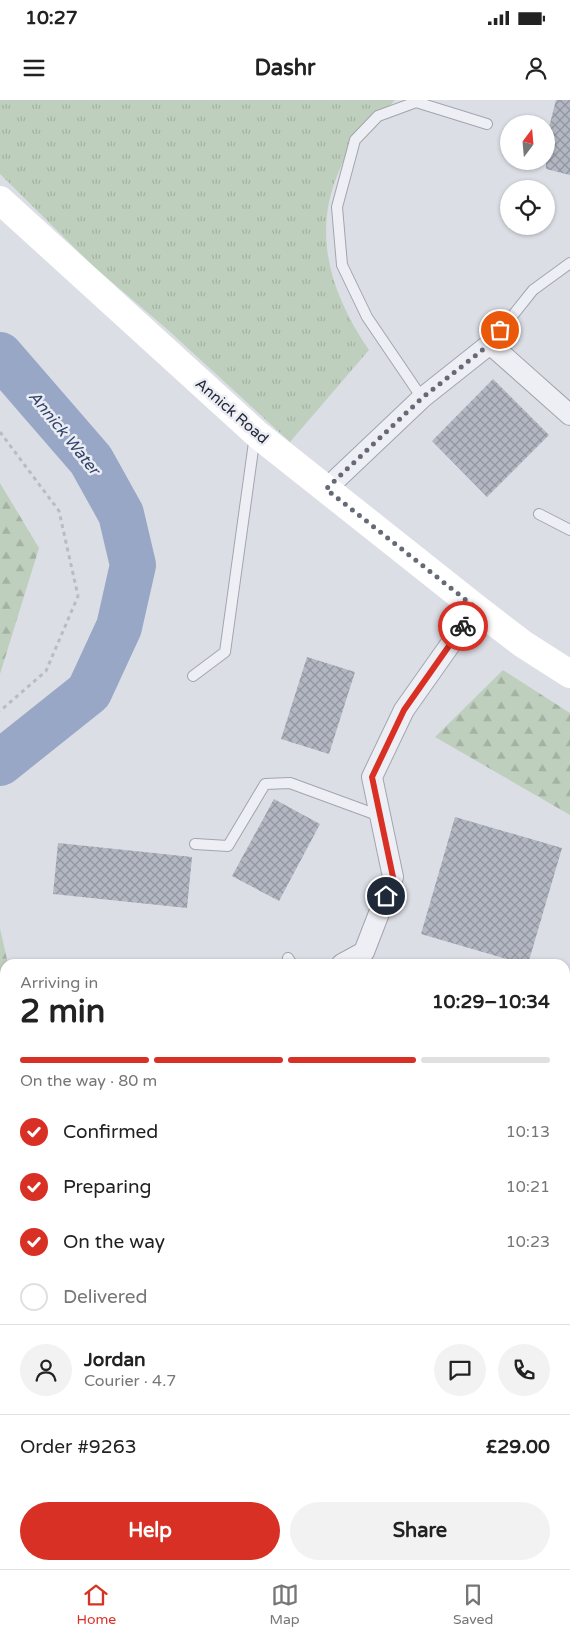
<!DOCTYPE html>
<html lang="en">
<head>
<meta charset="utf-8">
<style>
  :root { --surface:#fff; --page:#f2f2f2; --text:#222; --muted:#767676; --line:#e0e0e0; --accent:#d93025 }
  body { margin:0; font-family:"Varela Round",sans-serif; background:var(--page); color:var(--text); height:100vh; display:flex; flex-direction:column; font-size:19px; white-space:nowrap }
  * { box-sizing:border-box; margin:0 }
  p { font-size:16px; color:var(--muted) }
  .icon { flex:none; width:28px; height:28px; fill:none; stroke:currentColor; stroke-width:2; stroke-linecap:round; stroke-linejoin:round }
  .map { position:relative; flex:1; overflow:hidden }
  .details { position:absolute; left:0px; top:859px; width:570px; height:611px; display:flex; flex-direction:column; background:var(--surface); border-radius:15px 15px 0 0; box-shadow:0 1px 4px #0004 }
  .details>* { flex:none }
  .needle { width:32px; rotate:16deg }
  .controls { position:absolute; left:500px; top:15px; display:grid; gap:10px }
  .controls a { display:grid; place-items:center; width:55px; height:55px; border-radius:50%; background:var(--surface); box-shadow:0 1px 4px #0004; font-size:25px }
  .pin { position:absolute; display:grid; place-items:center; width:42px; height:42px; color:#fff; margin:-21px; border:2px solid #fff; border-radius:50%; box-shadow:0 1px 5px #0007 }
  .courier { position:absolute; display:grid; place-items:center; width:50px; height:50px; margin:-25px; border:4px solid #d93025; border-radius:50%; background:#fff; color:#222; box-shadow:0 1px 6px #0007 }
  .summary em { font-style:normal; font-weight:800 }
  .summary div { display:flex; flex-direction:column-reverse }
  .summary { display:flex; align-items:center; justify-content:space-between; height:85px; padding:0 20px }
  h1 { font-size:32px; font-weight:800; line-height:38px }
  .bar { display:grid; grid-template-columns:repeat(4,1fr); gap:8px 5px; align-content:center; height:60px; padding:0 20px }
  .bar i { height:6px; border-radius:4px; background:var(--line) }
  .bar .active { background:var(--accent) }
  .bar p { grid-column:span 4 }
  .line { display:flex; align-items:center; gap:12px; padding:0 20px; border-top:1px solid var(--line) }
  .line div { flex:1 }
  .round { display:grid; place-items:center; flex:none; width:52px; height:52px; border-radius:26px; background:var(--page) }
  ol { padding:0 20px; list-style:none }
  li { display:flex; align-items:center; gap:15px; height:55px }
  li p { margin-inline-start:auto }
  li .icon { padding:5px; border-radius:50%; background:var(--accent); color:#fff; stroke-width:4 }
  li:last-child { color:var(--muted) }
  li i { width:28px; height:28px; border:2px solid var(--line); border-radius:50% }
  .action { display:flex; gap:10px; margin-top:auto; padding:10px 20px }
  .action a { flex:1; height:58px; border-radius:30px; background:var(--accent); color:#fff; font-size:20px; font-weight:800; line-height:58px; text-align:center }
  .action a+a { background:var(--page); color:var(--text) }
  .status { display:flex; justify-content:space-between; align-items:center; height:35px; padding:0 25px; background:var(--surface); direction:ltr }
  .status svg { height:14px; fill:currentColor }
  header { display:flex; justify-content:space-between; align-items:center; height:65px; padding:0 20px; background:var(--surface); font-size:22px; font-weight:800 }
  .tabs { display:flex; justify-content:space-around; align-items:center; height:70px; border-top:1px solid var(--line); background:var(--surface); font-size:14px; color:var(--muted) }
  .tabs a { display:grid; justify-items:center; gap:2px }
  .tabs .active { color:var(--accent) }
  .map>svg:first-child { display:block }
  .grass { fill:url(#grass-tufts) }
  .forest { fill:url(#forest-firs) }
  .lines { fill:none; stroke-linecap:round; stroke-linejoin:round }
  .river { stroke:#97a7c5; stroke-width:46 }
  .building { fill:url(#building-cross-hatch) }
  .service-casing { stroke:#a2a5af; stroke-width:12 }
  .minor-casing { stroke:#a2a5af; stroke-width:22 }
  .primary-casing { stroke:#9ca1b1; stroke-width:30 }
  .trunk-casing { stroke:#848a9b; stroke-width:30 }
  .path { stroke:#babcc4; stroke-width:3; stroke-dasharray:4 4; stroke-linecap:butt }
  .service { stroke:#eeeff4; stroke-width:10 }
  .minor { stroke:#eeeff4; stroke-width:20 }
  .secondary { stroke:#fff; stroke-width:28 }
  .primary { stroke:#fff; stroke-width:28 }
  .trunk { stroke:#fff; stroke-width:28 }
  .done { stroke:#666a77; stroke-width:5; stroke-dasharray:0 9 }
  .route { stroke:#d93025; stroke-width:6 }
  .labels { text-anchor:middle; dominant-baseline:central; stroke-width:5; stroke-linejoin:round; paint-order:stroke }
  .street-label { font-size:15px; fill:#262b3b; stroke:#ebedf3 }
  .water-label { font-size:16px; font-style:italic; fill:#32446d; stroke:#ebedf3 }
</style>
</head>
<body>
<div class="status"><b>10:27</b><svg viewBox="0 0 49 12"><path d="M0 12V9h3v3zM5 12V6h3v6zM10 12V3h3v9zM15 12V0h3v12zM26 1h20v11H26zM47 4h2v5h-2z"/></svg></div>
<header><svg class="icon" aria-label="menu" viewBox="0 0 24 24"><path d="M4 6h16M4 12h16M4 18h16"/></svg>Dashr<svg class="icon" aria-label="person" viewBox="0 0 24 24"><circle cx="12" cy="8" r="4"/><path d="M4 21q1-7 8-7t8 7"/></svg></header>
<div class="map">
<svg width="570" height="1469" viewBox="0 0 570 1469">
  <defs>
    <pattern id="grass-tufts" width="24" height="20" patternUnits="userSpaceOnUse" patternTransform="scale(1.25)"><rect width="24" height="20" fill="#bfcfbd"/><path d="M3 7l-1-3M5 7V3M7 7l1-3M15 17l-1-3M17 17v-4M19 17l1-3" fill="none" stroke="#a4b2a3"/></pattern>
    <pattern id="forest-firs" width="22" height="20" patternUnits="userSpaceOnUse" patternTransform="scale(1.25)"><rect width="22" height="20" fill="#bfcfbd"/><path d="M5 1l3.5 6h-7zM16 11l3.5 6h-7z" fill="#a4b2a3"/></pattern>
    <pattern id="building-cross-hatch" width="8" height="8" patternUnits="userSpaceOnUse" patternTransform="scale(1.25)"><rect width="8" height="8" fill="#b3b7c2"/><path d="M0 0l8 8M0 8l8-8" fill="none" stroke="#91959f"/></pattern>
  </defs>
  <rect width="100%" height="100%" fill="#dcdee6"/>
  <path class="grass" d="M0,0H395C380,17 361,30 349,50C345,57 342,64 339,71C311,135 332,196 369,250L290,342L168,230L93,166L0,74Z"/>
  <path class="forest" d="M0,383L39,448L0,574Z
    M503,570L570,613V715L435,637Z
    M0,828L8,864H5V1296L0,1293Z
    M565,1201L570,1202V1414L565,1416Z
    M0,1437L5,1440V1465H65L75,1469H1Z
    M377,1465H437C420,1469 394,1469 377,1465Z"/>
  <g class="lines">
    <path class="river" d="M0,255L91,360L121,414L133,465L119,527L89,592L0,663"/>
  </g>
  <path class="building" d="M556,0H570V75L546,69V39Z
    M493,279L549,335L487,397L432,341Z
    M307,557L355,572L329,654L281,639Z
    M274,699L320,724L279,801L232,776Z
    M455,717L562,748L528,864H524L421,834Z
    M58,743L192,757L187,808L53,794Z"/>
  <g class="lines">
    <g class="service-casing">
      <path id="service" d="M490,244L533,190L570,163
        M422,298L367,217L342,165L337,107L355,40L378,16L416,2L487,24
        M539,414L570,430
        M193,576L225,552L255,335
        M195,744L228,746L265,684L290,683L380,716
        M288,858L292,864"/>
    </g>
    <g class="minor-casing">
      <path id="minor" d="M326,389L422,298L490,244L570,315
        M342,864L364,852L393,777L372,677L404,610L476,508"/>
    </g>
    <g class="primary-casing">
      <path id="primary" d="M0,1346L5,1349
        M212,1465L215,1469
        M244,1465L254,1469"/>
    </g>
    <g class="trunk-casing">
      <path id="trunk" d="M565,1455L570,1452
        M542,1469L549,1465"/>
    </g>
    <path class="path" d="M0,332L59,411L78,496L46,571L0,611"/>
    <use href="#service" class="service"/>
    <use href="#minor" class="minor"/>
    <path class="secondary" d="M0,100L258,335L476,508L523,544L570,574"/>
    <use href="#primary" class="primary"/>
    <use href="#trunk" class="trunk"/>
  </g>
  <g class="lines">
    <path class="done" d="M463,526L476,508L326,389L422,298L490,244L500,230"/>
    <path class="route" d="M386,796L393,777L372,677L404,610L463,526"/>
  </g>
  <g class="labels">
    <g class="street-label">
      <text transform="translate(232 311) rotate(41)">Annick Road</text>
    </g>
    <g class="water-label">
      <text transform="translate(64 333) rotate(51)">Annick Water</text>
    </g>
  </g>
</svg>
<div class="controls">
<a><svg class="needle" viewBox="-14 -14 28 28"><path d="M0-13l5 13h-10z" fill="#e53935"/><path d="M0 13l5-13h-10z" fill="#767676"/></svg></a>
<a><svg class="icon" aria-label="locate" viewBox="0 0 24 24"><circle cx="12" cy="12" r="6"/><path d="M12 2v4M12 18v4M2 12h4M18 12h4"/></svg></a>
</div>
<div class="pin" style="left:500px;top:230px;background:#ea580c"><svg class="icon" aria-label="bag" viewBox="0 0 24 24"><path d="M5 8h14l-1 12H6zM9 8a3 3 0 0 1 6 0"/></svg></div>
<div class="pin" style="left:386px;top:796px;background:#1f2937"><svg class="icon" aria-label="home" viewBox="0 0 24 24"><path d="M3 11l9-7 9 7M6 9v11h12V9"/></svg></div>
<div class="courier" style="left:463px;top:526px"><svg class="icon" aria-label="bike" viewBox="0 0 24 24"><circle cx="6" cy="16" r="4"/><circle cx="18" cy="16" r="4"/><path d="M6 16l4-8h5l3 8M10 8l3 8H6M13 5h3"/></svg></div>
<section class="details">
<div class="summary"><div><h1>2 min</h1><p>Arriving in</p></div><em>10:29–10:34</em></div>
<div class="bar"><i class="active"></i><i class="active"></i><i class="active"></i><i></i><p>On the way · 80 m</p></div>
<ol>
<li><svg class="icon" aria-label="check" viewBox="0 0 24 24"><path d="M5 12l5 5 9-10"/></svg>Confirmed<p>10:13</p></li>
<li><svg class="icon" aria-label="check" viewBox="0 0 24 24"><path d="M5 12l5 5 9-10"/></svg>Preparing<p>10:21</p></li>
<li><svg class="icon" aria-label="check" viewBox="0 0 24 24"><path d="M5 12l5 5 9-10"/></svg>On the way<p>10:23</p></li>
<li><i></i>Delivered</li>
</ol>
<div class="line" style="height:90px"><a class="round"><svg class="icon" aria-label="person" viewBox="0 0 24 24"><circle cx="12" cy="8" r="4"/><path d="M4 21q1-7 8-7t8 7"/></svg></a><div><b>Jordan</b><p>Courier · 4.7</p></div><a class="round"><svg class="icon" aria-label="chat" viewBox="0 0 24 24"><path d="M4 5h16v11H9l-5 4z"/></svg></a><a class="round"><svg class="icon" aria-label="phone" viewBox="0 0 24 24"><path d="M5 4h4l2 5-3 2q2 4 5 5l2-3 5 2v4C11 20 4 13 5 4z"/></svg></a></div>
<div class="line" style="height:65px"><div>Order #9263</div><b>£29.00</b></div>
<div class="action"><a>Help</a><a>Share</a></div>
</section>
</div>
<nav class="tabs">
<a class="active"><svg class="icon" aria-label="home" viewBox="0 0 24 24"><path d="M3 11l9-7 9 7M6 9v11h12V9"/></svg>Home</a>
<a><svg class="icon" aria-label="map" viewBox="0 0 24 24"><path d="M3 6l6-2 6 2 6-2v14l-6 2-6-2-6 2zM9 4v14M15 6v14"/></svg>Map</a>
<a><svg class="icon" aria-label="saved" viewBox="0 0 24 24"><path d="M7 4h10v16l-5-4-5 4z"/></svg>Saved</a>
</nav>
</body>
</html>
